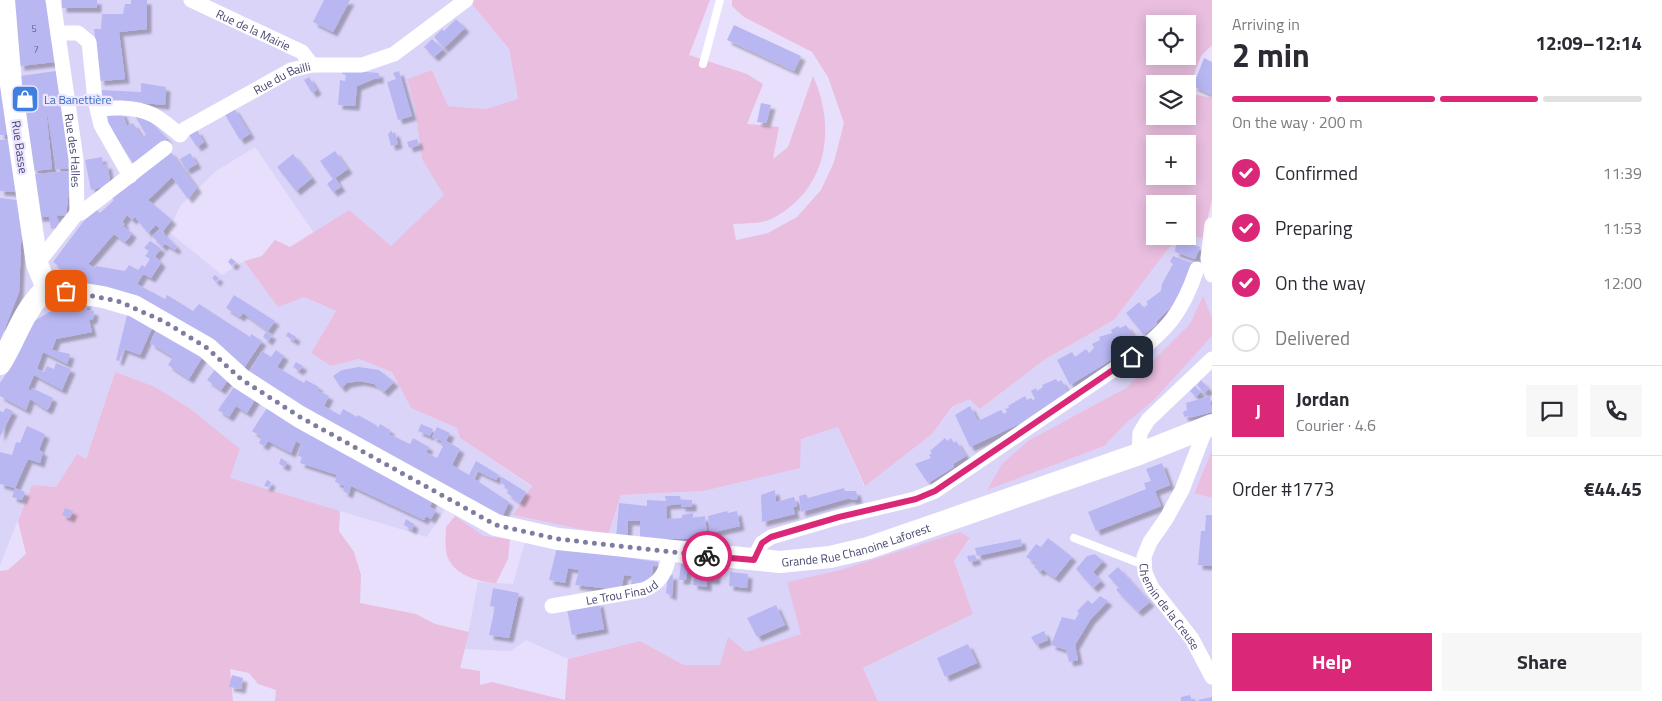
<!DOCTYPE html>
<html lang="en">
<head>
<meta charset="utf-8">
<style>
  :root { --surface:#fff; --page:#f7f7f7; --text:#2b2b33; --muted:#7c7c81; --line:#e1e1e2; --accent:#db2777 }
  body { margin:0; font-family:"Titillium Web",sans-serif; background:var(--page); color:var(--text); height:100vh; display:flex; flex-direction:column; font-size:19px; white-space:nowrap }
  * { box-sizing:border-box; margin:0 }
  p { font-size:16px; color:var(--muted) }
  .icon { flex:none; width:28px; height:28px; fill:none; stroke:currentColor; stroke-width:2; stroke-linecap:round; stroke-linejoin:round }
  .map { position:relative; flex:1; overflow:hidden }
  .sheet { display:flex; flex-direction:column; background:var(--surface); width:450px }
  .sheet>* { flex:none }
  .tools { position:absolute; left:1146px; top:15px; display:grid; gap:10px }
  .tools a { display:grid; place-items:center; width:50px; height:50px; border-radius:0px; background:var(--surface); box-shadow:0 2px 12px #0003; font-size:25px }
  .pin { position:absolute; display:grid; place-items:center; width:42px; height:42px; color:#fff; margin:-21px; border-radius:10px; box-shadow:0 2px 8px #0006 }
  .courier { position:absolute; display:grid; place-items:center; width:50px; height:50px; margin:-25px; border:4px solid #db2777; border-radius:50%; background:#fff; color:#222; box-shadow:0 1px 6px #0007 }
  .summary em { font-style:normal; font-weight:700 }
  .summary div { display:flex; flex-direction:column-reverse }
  .summary { display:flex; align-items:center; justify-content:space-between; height:85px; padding:0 20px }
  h1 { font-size:32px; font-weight:700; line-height:38px }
  .bar { display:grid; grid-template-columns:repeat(4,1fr); gap:8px 5px; align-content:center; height:60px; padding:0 20px }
  .bar i { height:6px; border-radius:4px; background:var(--line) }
  .bar .selected { background:var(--accent) }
  .bar p { grid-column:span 4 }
  .line { display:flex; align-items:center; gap:12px; padding:0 20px; border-top:1px solid var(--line) }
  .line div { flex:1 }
  .round { display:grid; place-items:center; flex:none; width:52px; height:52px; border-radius:0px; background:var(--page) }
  ol { padding:0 20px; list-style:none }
  li { display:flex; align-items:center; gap:15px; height:55px }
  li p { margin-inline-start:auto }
  li .icon { padding:5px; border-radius:50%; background:var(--accent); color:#fff; stroke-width:4 }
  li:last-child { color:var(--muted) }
  li i { width:28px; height:28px; border:2px solid var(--line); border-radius:50% }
  .action { display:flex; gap:10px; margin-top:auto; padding:10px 20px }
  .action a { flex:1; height:58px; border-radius:0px; background:var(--accent); color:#fff; font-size:20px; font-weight:700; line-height:58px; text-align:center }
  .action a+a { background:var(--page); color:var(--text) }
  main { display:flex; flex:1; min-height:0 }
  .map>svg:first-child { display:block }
  .residential { fill:#dbd4f9 }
  .green { fill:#e9bedf; fill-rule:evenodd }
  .building { fill:#b9b7f2; filter:url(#shadow) }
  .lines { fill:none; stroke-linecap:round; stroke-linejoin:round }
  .lane { stroke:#fff; stroke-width:8 }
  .street { stroke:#fff; stroke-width:15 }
  .secondary { stroke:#fff; stroke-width:22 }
  .done { stroke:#7f7ca2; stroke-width:5; stroke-dasharray:0 9 }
  .route { stroke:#db2777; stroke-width:6 }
  .labels { text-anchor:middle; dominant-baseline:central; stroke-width:4.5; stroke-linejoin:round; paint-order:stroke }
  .number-label { font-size:10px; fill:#646392 }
  .street-label { font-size:12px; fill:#474772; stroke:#ece5ff }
  .shop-label { font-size:12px; fill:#366cbe; stroke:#ece5ff; text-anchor:start }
</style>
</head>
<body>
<main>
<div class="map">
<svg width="1212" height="701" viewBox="0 0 1212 701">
  <defs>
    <filter id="shadow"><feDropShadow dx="4.5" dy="4.5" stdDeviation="1" flood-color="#0004"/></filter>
  </defs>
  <rect width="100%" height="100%" fill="#e7dffc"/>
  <path class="residential" d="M0,0H474L471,3L509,49L518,100L486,109L448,106L432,70L407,79L415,108L422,159L445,195L391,247L349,210L314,233L255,147L216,171L181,205L168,231L222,275L244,261L278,306L304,297L336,311L311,353L331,366L359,359L392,372L411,408L457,428L460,438L532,487L513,515L608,535L621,495L703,491L801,439L838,427L864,486L932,434L952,408L969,398L980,409L1044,360L1114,320L1178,236L1188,235L1212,240V450L1194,492L1212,498V701H878L863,668L973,614L954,561L970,539L788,582L802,634L746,652L720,665H684L640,641L568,659L526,640L511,651L465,649L478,582L513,584L525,542L484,536L445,509L427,537L229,478L188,407L153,386L115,372L86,459L77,455L56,487L32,485L0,565Z"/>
  <path class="green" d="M474,0H710L689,55L747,74L763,84L747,124L779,127L773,159L788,147L813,76C837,129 827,191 771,219C761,224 745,223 733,224L736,240L768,233L797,217L821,190L834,162L844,123L828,77L812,52L744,17L732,6V0H1212V45L1201,56L1188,91V84H1155V116H1188V93L1212,98V200L1203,238L1188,235V204H1155V236H1178L1114,320L1044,360L980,409L969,399L952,407L932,434L865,486L838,427L801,439L800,468L703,491L621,495L608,535L513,515L532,486L460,438L457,428L411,408L392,372L359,359L331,366L311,353L336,311L304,297L278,307L244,261L262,256L275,240L290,247L349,210L391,246L444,195L422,159L415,108L407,79L432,70L448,106L486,109L518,99L509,49L471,3ZM1155,24H1188V56H1155ZM1155,144H1188V176H1155Z
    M1203,296L1212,318V336L1153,401L1126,423L1104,446L987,490L1002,464L1028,441L1126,388L1190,324Z
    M115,372L153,386L188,407L240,449L230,478L340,511L339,531L354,552L361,575L360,603L416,614L435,624L469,632L460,668L480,671V685L492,682L565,700L568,659L640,641L684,665H720L728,637L746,652L801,634L787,582L840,570L960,532L970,538L954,561L973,614L863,668L878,701H275L276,690L258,684L249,673L230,669L233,701H0V571L8,570L26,554L18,521L32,485L56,487L77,454L86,459Z
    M1212,450V498L1194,493Z
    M455,516L484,536L510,539L508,559L496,583C477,582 450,574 446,551C445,543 446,534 446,527Z"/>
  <path class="building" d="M13,0H47L55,62L20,66Z
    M62,0H97V8H62Z
    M131,0H147V29L119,32L125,79L100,81L94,29H101L102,14H123L125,4H131Z
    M324,0H350L333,32L313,22Z
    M456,19L465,28L444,48L434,37L442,29L444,31Z
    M734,25L801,56L794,71L727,40Z
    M432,39L443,49L434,57L424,47Z
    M1204,58L1212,62V95L1193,86Z
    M0,68L9,135H0Z
    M343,70L379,73V79H374L357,86L355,106L338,105L340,80L345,81L346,75L342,74Z
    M56,71L70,168L56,169L45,99L52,169L33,171L20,76Z
    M399,71L412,116L398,120L387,82L396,79L393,73Z
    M309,77L317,90L312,93L304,80Z
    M141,83L166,87L165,105L102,99L101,90L141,92Z
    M761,103L771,105L766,123L757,122Z
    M234,108L250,134L240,140L224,113Z
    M122,112L127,126L133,123L142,137L146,135L134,114L148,119L167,139L150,153L133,163L109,126L107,115Z
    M197,130L204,142L197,147L189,135Z
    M392,130V133L395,132L398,144L391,146L388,134Z
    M417,139L419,145L409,148L407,142Z
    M0,140H10L15,192L0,191Z
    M170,151L197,188L188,199L172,177L148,200L172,220L162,232L177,247L175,250L165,244L162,247L152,236L160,229L156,225L148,233L135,217L132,220L127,215L122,222L125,224L123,226L132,233L129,238L125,242L114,234L88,264L95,268L96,266L125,271L129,265L138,270L142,265L145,267L150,259L145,256L149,251L144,248L150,241L156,245L161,249L155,256L161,263L151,278L143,274L137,284L165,299L167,295L193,311L199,304L250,337L251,334L262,341L244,368L84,285L53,262L89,214L96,209L100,213L114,200L111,197L125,189Z
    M335,151L348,169L335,178L341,187L333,192L327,184L333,179L320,161Z
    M190,153L197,164L186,170L180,159Z
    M293,154L312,178L296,191L277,167Z
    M102,157L103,165L107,164L110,180L107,186L91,190L85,160Z
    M71,171L66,216L56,215L60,224L51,229L49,217H38L34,174Z
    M0,198L17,200L22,221L19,292L0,341Z
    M1181,240L1200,247L1195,259L1175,252L1176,245H1179Z
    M1173,256L1195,264L1175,303L1156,322L1157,324L1144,335L1126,313L1139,302L1144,308L1148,304L1146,302L1161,291L1162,284L1173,264L1170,262Z
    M231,258L236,262L232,266L228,262Z
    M215,275L219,278L216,282L212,278Z
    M234,295L275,321L268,331L243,313L240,317L226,308Z
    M86,302L87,310L94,311L93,319L89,320L92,332L56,339L52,350L70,354L67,364L43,352L37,369L44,372L47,366L54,369L56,363L71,369L62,390L34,375L28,389L31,391L32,388L53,398L49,408L47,410L30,399L26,410L0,396V383L12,365L31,323L56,308Z
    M128,311L154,324L140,355L124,349L119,361L116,360Z
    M1126,325L1139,343L1070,385L1057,360L1072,352L1075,357L1086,349L1089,353L1094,348L1092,344L1100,340L1099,337L1112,333L1111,330L1118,326L1120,328Z
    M158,326L203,356L189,379L168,365L173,357L150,343Z
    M266,332L272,335L268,341L263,337Z
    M288,332L296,337L294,341L286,336Z
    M276,350L284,356L277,367L304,383L306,380L319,387L317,390L329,396L324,406L340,415L343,409L357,417L358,415L376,425L378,428L380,424L390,430L389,434L410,444L413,438L429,447L426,452L437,458L443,446L441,445L442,441L432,437L437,427L450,433L446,441L460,449L452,465L469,475L476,461L499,475L496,480L477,471L473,478L509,502L502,517L384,454L248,374L262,351L271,357Z
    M296,362L303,366L299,371L293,367Z
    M359,367L379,370L394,382L384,392L374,384L360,381L347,383L341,388L333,376L342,370Z
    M216,368L229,379L221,390L207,380Z
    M1056,379L1058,382L1061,380L1069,393L1019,424L970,447L955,415L970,406L978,421L1001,410L1004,414L1007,412L1005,409L1009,408L1008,406L1025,396L1027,400L1031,398L1033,400L1035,399L1031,391L1036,388L1037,391L1043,387L1042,385Z
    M1201,380L1209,389L1204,393L1197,385Z
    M236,384L256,398L247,413L236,406L229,417L218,410Z
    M1195,386L1201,392L1196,397L1190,391Z
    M1210,396L1212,412L1189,418V416L1184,417L1183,412L1187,410L1186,403Z
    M269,405L433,499L430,507L436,510L431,519L426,516L424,520L351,486L348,494L343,491L345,486L335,482L337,475L300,463L302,457L298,456L301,444L296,441L291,453L268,441L264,446L259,443L262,437L252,431Z
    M6,408L13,411L0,437V411L3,412Z
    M421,424L433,429L430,436L418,431Z
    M27,426L45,434L39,450L43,452L40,463L28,459L15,488L25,492L22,500L12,497L15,488L0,484V452L12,455L16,442L20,443Z
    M945,438L947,441L951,438L954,443L956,441L966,456L953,464L954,467L928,483L915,464L931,458L929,455L932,453L930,451Z
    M281,458L287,462L285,467L279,464Z
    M1162,463L1170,485L1155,491L1161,506L1096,531L1088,512L1146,489L1144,483L1151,481L1146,469Z
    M502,477L526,492L520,503L507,493L509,488L500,482Z
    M267,480L271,482L269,487L264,486Z
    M844,488L845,491H856L858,499L851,500L850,498L801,512L799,496L806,494L808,498Z
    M775,490L776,502L794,497L797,506L793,507L795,514L762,522L761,495Z
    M665,496H680L681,500H692V507H681V504L666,505L667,519L682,518V515L693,513V518L705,516L707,535L689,539H640V521H628L627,539L616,538L619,503L647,506V500L666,501Z
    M65,508L73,511L70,518L62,515Z
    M727,511L728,513L737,511L740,526L710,533L708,516Z
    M1206,515H1212V566L1198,565L1201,531H1205Z
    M406,519L414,524L412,530L404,525Z
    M1048,538L1072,557L1055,578L1042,569L1040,572L1034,567L1037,564L1026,557L1036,544L1041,547Z
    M1021,539L1022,546L977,556L975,548Z
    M557,547L658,562V566H653L652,575L648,582L631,585L632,576L624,575L621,590L575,585L579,570L568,568L565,583L549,580Z
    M1095,554L1103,561L1093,572L1101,581L1093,588L1076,569L1087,556Z
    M975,555L977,560L969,562L967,556Z
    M681,564L688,565L686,580H679Z
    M695,566L717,569L715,580L707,579V587L693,585Z
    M1118,567L1150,602L1138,612L1116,590L1119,587L1108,576Z
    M730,572L748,574L747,588L729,586Z
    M668,575H673L672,596L666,593Z
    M493,588L519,593L509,638L489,635L495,607L490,606Z
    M1100,596L1108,601L1090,620L1075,645L1078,660L1069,662L1066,650L1051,645L1062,617L1075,620L1079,613L1077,611L1088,600L1092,604Z
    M599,602L604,629L572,635L567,609Z
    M776,605L785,625L757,637L747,618Z
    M1044,631L1048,640L1036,645L1031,637Z
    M968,644L977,663L945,677L937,658Z
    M232,675L243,678L241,689L229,687Z
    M1190,695L1192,701H1181V697Z
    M1212,697V701H1199L1198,700Z"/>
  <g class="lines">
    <path class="lane" d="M703,64L720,0
      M1074,538L1144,565"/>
    <g class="street">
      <path id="s1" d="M53,0L76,159L77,213"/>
      <path id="s2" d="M191,0L302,52L312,65"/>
      <path d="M58,33H78L89,42L95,100L101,125L130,176"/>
      <path id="s3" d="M98,111C106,107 113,108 121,108C150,109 159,117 180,135L185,129L291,70L312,65H362L394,54L466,0"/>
      <path d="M1212,225L1208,258L1212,275"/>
      <path d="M37,264L77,213H81L165,148"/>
      <path id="s4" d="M1206,428L1182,490L1166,519L1150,542L1144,557L1145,573L1152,588L1192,639L1212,677"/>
      <path d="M1139,454L1140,433L1148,420L1212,359"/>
      <path d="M753,560L762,543L771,537L839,517L915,499L935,491L1132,357C1168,329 1182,313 1197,269"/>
      <path id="s5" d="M552,606L643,590C661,583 668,570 669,552"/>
    </g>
    <g class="secondary">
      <path id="s6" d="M47,288L103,297L134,306L207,348L241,379L300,417L496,525L558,539L780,562L830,557L868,548L966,514L1139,454L1212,425"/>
      <path d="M0,364C17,337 22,311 47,288L37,264L11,85L4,0"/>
    </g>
  </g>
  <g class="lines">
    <path class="done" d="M66,291L118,301L165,322L207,348L241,379L300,417L496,525L558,539L707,556"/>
    <path class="route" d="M707,556L754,560L762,543L771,537L839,517L916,499L935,491L1132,357"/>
  </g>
  <defs>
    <g id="shop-square" transform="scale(1.4375)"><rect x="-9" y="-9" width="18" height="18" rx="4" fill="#3f7fe0" stroke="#ece5ff"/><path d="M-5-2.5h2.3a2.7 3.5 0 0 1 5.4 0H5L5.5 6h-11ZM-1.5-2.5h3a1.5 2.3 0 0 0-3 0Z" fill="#fff"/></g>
  </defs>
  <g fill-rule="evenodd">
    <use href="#shop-square" x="25" y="99"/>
  </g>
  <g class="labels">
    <g class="number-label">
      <text x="34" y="28">5</text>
      <text x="36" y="49">7</text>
    </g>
    <g class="street-label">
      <text stroke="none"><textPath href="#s2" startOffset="69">Rue de la Mairie</textPath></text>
      <text stroke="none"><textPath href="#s3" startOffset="208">Rue du Bailli</textPath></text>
      <text transform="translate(20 147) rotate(82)">Rue Basse</text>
      <text stroke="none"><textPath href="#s1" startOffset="152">Rue des Halles</textPath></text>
      <text stroke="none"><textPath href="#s6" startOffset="878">Grande Rue Chanoine Laforest</textPath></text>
      <text stroke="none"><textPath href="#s5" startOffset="71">Le Trou Finaud</textPath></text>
      <text stroke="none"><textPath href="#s4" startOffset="201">Chemin de la Creuse</textPath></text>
    </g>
    <g class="shop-label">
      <text x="44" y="99">La Banettière</text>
    </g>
  </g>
</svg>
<div class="tools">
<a><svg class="icon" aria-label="locate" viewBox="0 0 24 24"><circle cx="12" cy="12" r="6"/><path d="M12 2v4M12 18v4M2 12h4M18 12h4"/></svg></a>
<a><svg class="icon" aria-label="layers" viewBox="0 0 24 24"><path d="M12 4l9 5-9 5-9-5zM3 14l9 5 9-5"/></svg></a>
<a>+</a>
<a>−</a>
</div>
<div class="pin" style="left:66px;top:291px;background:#ea580c"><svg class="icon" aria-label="bag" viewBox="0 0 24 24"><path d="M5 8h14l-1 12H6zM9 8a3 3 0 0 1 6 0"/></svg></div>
<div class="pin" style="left:1132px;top:357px;background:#1f2937"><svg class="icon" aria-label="home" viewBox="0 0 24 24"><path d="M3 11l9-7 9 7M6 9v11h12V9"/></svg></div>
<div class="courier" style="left:707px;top:556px"><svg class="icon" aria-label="bike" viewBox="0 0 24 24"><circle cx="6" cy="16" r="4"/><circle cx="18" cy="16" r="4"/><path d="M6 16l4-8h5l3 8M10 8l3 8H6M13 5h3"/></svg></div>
</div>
<section class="sheet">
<div class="summary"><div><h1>2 min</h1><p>Arriving in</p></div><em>12:09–12:14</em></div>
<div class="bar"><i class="selected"></i><i class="selected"></i><i class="selected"></i><i></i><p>On the way · 200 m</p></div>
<ol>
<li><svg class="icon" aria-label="check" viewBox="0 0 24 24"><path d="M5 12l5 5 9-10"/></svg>Confirmed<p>11:39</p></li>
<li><svg class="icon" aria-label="check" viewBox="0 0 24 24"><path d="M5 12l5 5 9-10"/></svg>Preparing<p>11:53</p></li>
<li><svg class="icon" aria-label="check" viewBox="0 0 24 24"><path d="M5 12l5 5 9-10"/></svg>On the way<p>12:00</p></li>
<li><i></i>Delivered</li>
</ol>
<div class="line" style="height:90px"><b class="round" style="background:var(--accent);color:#fff">J</b><div><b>Jordan</b><p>Courier · 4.6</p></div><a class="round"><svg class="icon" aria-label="chat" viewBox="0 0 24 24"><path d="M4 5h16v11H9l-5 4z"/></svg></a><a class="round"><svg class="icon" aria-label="phone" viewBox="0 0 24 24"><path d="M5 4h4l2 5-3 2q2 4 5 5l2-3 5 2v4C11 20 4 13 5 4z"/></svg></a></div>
<div class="line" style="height:65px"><div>Order #1773</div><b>€44.45</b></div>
<div class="action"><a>Help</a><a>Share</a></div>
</section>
</main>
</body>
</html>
